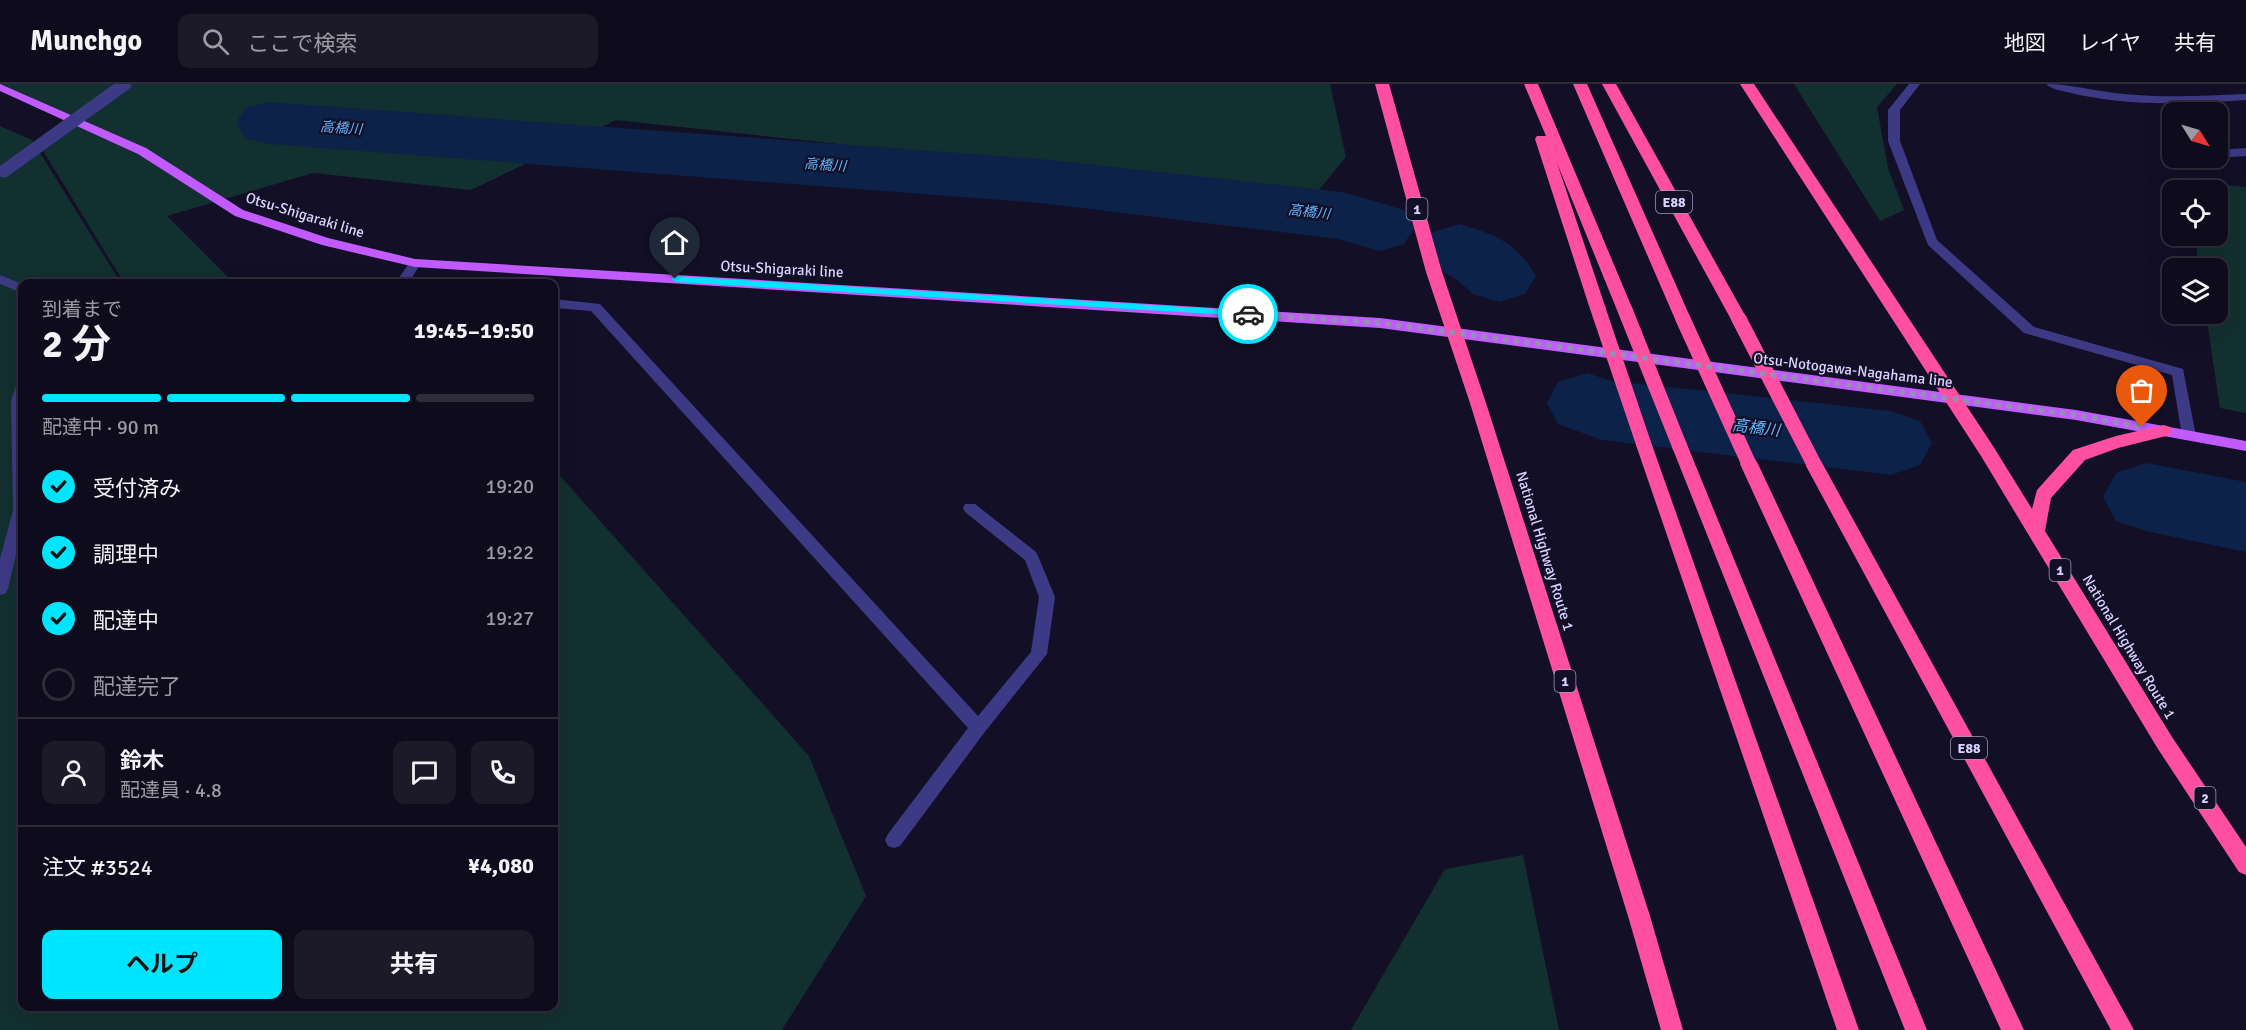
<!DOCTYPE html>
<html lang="ja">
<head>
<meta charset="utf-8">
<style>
  :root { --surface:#0e0b1c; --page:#1c1929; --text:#f1f3f6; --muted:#9b9ba3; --line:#2e2b3b; --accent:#00e5ff }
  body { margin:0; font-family:Signika,"Noto Sans JP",sans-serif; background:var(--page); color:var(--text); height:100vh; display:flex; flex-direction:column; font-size:22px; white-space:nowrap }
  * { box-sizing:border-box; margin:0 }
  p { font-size:20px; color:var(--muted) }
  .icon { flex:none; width:33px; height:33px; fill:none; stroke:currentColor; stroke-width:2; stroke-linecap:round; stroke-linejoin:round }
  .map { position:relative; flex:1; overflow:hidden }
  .side { position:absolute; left:18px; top:195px; width:540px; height:732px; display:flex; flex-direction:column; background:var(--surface); border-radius:12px; box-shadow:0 6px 24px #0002,0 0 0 2px var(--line) }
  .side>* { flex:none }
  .needle { width:39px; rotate:127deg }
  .controls { position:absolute; left:2162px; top:18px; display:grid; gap:12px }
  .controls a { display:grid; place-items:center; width:66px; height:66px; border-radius:12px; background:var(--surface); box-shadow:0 6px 24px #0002,0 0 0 2px var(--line); font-size:30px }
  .pin { position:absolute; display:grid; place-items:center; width:51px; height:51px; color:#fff; margin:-62px -26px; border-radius:50% 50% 50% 0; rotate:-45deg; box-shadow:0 0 6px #0007 }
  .pin .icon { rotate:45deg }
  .courier { position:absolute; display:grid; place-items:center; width:60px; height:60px; margin:-30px; border:4px solid #00e5ff; border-radius:50%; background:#fff; color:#222; box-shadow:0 2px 8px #0007 }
  .summary em { font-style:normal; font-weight:700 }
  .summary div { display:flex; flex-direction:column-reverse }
  .summary { display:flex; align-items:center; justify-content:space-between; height:102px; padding:0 24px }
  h1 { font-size:39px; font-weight:700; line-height:45px }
  .bar { display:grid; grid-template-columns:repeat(4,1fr); gap:9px 6px; align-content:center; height:72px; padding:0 24px }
  .bar i { height:8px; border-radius:4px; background:var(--line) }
  .bar .selected { background:var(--accent) }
  .bar p { grid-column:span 4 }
  .line { display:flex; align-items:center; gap:15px; padding:0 24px; border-top:2px solid var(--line) }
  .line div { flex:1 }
  .round { display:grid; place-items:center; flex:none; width:63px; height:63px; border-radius:12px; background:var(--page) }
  ol { padding:0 24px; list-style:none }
  li { display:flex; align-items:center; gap:18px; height:66px }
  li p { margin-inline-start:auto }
  li .icon { padding:6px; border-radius:50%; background:var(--accent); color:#111; stroke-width:4 }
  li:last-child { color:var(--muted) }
  li i { width:33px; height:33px; border:3px solid var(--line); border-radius:50% }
  .button { display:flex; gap:12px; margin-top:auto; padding:12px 24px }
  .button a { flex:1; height:69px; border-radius:12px; background:var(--accent); color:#111; font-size:24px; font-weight:700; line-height:69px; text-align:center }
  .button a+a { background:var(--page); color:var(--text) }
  header { display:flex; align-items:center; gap:36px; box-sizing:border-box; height:84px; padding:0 30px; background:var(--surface); border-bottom:2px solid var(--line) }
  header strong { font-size:28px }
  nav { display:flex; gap:33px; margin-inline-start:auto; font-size:21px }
  .search { width:420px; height:54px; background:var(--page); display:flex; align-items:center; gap:15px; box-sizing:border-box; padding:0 21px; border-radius:12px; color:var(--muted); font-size:22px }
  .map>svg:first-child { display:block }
  .green { fill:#12302f }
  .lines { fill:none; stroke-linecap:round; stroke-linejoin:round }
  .river { fill:#0c2248; fill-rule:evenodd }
  .minor { fill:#3d3a85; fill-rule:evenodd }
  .major { fill:#c25bff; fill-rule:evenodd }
  .highway { fill:#ff4fa3; fill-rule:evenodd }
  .minor-bridge { stroke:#3d3a85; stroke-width:13 }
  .highway-bridge { stroke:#ff4fa3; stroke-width:15 }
  .route { fill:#00e5ff }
  .done { stroke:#948fb3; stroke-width:6; stroke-dasharray:0 10.8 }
  .labels { text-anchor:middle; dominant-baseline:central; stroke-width:4.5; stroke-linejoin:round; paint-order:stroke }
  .far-water-label { font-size:14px; font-style:italic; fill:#62b6ff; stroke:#130f26 }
  .shield { fill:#130f26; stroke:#9e99be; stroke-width:1.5 }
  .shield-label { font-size:14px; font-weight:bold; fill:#d9d4ff }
  .street-label { font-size:15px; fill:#d9d4ff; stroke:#130f26 }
  .water-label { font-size:16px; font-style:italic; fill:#62b6ff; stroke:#130f26 }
</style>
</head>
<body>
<header>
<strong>Munchgo</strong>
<div class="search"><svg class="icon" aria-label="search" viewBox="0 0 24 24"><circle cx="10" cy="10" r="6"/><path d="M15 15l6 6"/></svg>ここで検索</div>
<nav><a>地図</a><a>レイヤ</a><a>共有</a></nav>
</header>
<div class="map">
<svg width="2246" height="946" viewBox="0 0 2246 946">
  <rect width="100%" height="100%" fill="#130f26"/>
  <path class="green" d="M0,0H1330L1346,73L1315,111L616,36L471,106L313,89L167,132L234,199H124L39,60L79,40L0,3Z
    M1794,0H1897L1877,23L1888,84L1904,126L1880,137Z
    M0,42L32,56L121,199L22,200V922H554V385L809,672L866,812L782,946H0Z
    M2187,97L2246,103V329L2220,324L2206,230H2217V184H2199L2195,152H2217V106H2188Z
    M1523,771L1559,946H1351L1445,785Z"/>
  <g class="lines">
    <path class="river" d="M269,18L1040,75L1343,108L1404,126L1415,143L1404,160L1379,167L1338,155L1040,119L269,60L245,54L236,39L245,24Z
      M1459,140C1495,150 1517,159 1536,192L1525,210L1499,218L1473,210L1456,195L1433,182L1422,165L1433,148Z
      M1587,289L1612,297L1891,327L1920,337L1932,359L1920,381L1891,391L1602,356L1558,340L1547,319L1558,298Z
      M2146,379L2246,398V468L2146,447L2116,437L2103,413L2116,389Z"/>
    <path class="minor" d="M1909,0H1920L1900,26V57L1937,156L2034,243L2183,285L2196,352L2194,356H2184L2182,352L2172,291L2024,249L1928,161L1888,57V26Z
      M2046,0C2072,0 2098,8 2124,10C2165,14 2205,12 2246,10V16C2187,20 2125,23 2067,8C2059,6 2051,5 2046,0Z
      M2246,64V72L2217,74H2216L2217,66Z
      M415,175L421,179L408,200H395L411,176Z
      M0,191L22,200V209L0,200Z
      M554,215L600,220L978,632L1031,568L1039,513L1025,476L965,428L963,424L965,420H975L1036,468L1038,472L1055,513L1047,570L984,649L900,762L894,764L888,762L885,756L888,750L968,644L591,227L554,224Z
      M22,298V445L8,505L5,510L0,511V475L13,426L11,317L17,299Z"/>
    <path class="major" d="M0,0L146,64L243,126L328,154L415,175L1380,234L2076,326L2246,357V367L2076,336L1380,244L415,183L322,161L235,132L138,70L0,7Z"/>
    <path class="highway" d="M1375,0H1389L1442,188L1486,319L1650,832L1683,946H1661L1628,832L1470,319L1426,188Z
      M1524,0H1538L1633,226L1630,230H1620L1617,226L1557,79L1606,225L1603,229H1593L1590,225L1535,55L1537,52H1546Z
      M1573,0H1587L1691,235L1689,239H1677L1675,235Z
      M1602,0H1616L1747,235L1745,239H1733Z
      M1740,0H1754L1993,362L2032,425L2037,406L2073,366L2116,352L2164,341L2170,343L2172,347L2170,351L2118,364L2085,376L2051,414L2045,447L2172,653L2246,763V791L2239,788L2158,665L1981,372Z
      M1644,355L1650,356L1652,361L1859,946H1837L1636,361L1638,356Z
      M1680,357L1686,358L1688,363L1927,946H1905L1672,363L1674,358Z
      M1749,373L1755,375L1758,380L2024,946H2001L1740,380L1743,375Z
      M1815,375L1821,377L2134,946H2111L1806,382L1809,377Z"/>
    <path class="minor-bridge" d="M4,87L125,0"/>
    <path class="highway-bridge" d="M1598,225L1644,361
      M1625,226L1680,363
      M1683,235L1749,380
      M1739,235L1815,382"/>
  </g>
  <path class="route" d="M675,192L1248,227L1252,230L1248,232L675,198L671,195Z"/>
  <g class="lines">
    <path class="done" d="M1248,230L1380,239L2076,331L2142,343"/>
  </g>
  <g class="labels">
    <g class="far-water-label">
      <text transform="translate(341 44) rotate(4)">高橋川</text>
      <text transform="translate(825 81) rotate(4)">高橋川</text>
      <text transform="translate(1309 128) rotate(7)">高橋川</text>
    </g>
    <g class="shield">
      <rect x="1656" y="107" width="36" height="22" rx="4.5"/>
      <rect x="1406.5" y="114" width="21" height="22" rx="4.5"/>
      <rect x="2049.5" y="475" width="21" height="22" rx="4.5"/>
      <rect x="1554.5" y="586" width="21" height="22" rx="4.5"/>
      <rect x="1951" y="653" width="36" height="22" rx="4.5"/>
      <rect x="2194.5" y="703" width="21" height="22" rx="4.5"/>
    </g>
    <g class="shield-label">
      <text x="1674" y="118">E88</text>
      <text x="1417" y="125">1</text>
      <text x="2060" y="486">1</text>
      <text x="1565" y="597">1</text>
      <text x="1969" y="664">E88</text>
      <text x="2205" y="714">2</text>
    </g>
    <g class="street-label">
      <text transform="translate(305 131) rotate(17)">Otsu-Shigaraki line</text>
      <text transform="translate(782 185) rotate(3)">Otsu-Shigaraki line</text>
      <text transform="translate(1853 286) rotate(7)">Otsu-Notogawa-Nagahama line</text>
      <text transform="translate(1545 467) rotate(73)">National Highway Route 1</text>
      <text transform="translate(2129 563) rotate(59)">National Highway Route 1</text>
    </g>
    <g class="water-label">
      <text transform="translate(1756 344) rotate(7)">高橋川</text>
    </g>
  </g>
</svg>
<div class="controls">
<a><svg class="needle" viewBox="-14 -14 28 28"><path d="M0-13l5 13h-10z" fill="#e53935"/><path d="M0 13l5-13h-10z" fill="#9b9ba3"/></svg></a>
<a><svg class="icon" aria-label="locate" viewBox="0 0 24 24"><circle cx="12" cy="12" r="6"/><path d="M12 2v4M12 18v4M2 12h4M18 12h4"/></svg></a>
<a><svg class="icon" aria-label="layers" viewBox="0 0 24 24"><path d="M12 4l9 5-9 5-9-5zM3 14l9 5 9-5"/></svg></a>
</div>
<div class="pin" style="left:2142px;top:343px;background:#ea580c"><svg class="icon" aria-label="bag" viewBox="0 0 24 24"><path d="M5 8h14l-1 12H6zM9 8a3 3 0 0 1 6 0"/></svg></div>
<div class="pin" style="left:675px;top:195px;background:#1f2937"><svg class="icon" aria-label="home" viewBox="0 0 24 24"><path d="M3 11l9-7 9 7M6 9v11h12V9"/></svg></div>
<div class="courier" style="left:1248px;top:230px"><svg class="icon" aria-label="car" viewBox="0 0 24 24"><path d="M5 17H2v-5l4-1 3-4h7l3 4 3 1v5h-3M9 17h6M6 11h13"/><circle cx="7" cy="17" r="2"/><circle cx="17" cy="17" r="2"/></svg></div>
<section class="side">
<div class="summary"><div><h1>2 分</h1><p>到着まで</p></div><em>19:45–19:50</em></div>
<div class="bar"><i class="selected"></i><i class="selected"></i><i class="selected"></i><i></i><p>配達中 · 90 m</p></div>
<ol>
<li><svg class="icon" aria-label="check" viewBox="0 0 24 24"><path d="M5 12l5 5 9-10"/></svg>受付済み<p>19:20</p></li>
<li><svg class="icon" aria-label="check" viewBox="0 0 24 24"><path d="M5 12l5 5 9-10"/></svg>調理中<p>19:22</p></li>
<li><svg class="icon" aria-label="check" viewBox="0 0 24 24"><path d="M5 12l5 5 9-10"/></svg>配達中<p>19:27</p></li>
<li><i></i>配達完了</li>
</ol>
<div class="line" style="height:108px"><a class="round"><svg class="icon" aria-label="person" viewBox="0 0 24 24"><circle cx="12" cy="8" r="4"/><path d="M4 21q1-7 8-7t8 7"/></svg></a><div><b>鈴木</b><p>配達員 · 4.8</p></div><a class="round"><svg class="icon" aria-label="chat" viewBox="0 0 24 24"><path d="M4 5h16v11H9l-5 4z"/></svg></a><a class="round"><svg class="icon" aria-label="phone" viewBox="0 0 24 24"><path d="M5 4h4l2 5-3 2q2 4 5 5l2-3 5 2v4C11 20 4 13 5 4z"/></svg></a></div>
<div class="line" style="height:78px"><div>注文 #3524</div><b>¥4,080</b></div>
<div class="button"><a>ヘルプ</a><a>共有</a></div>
</section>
</div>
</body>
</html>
